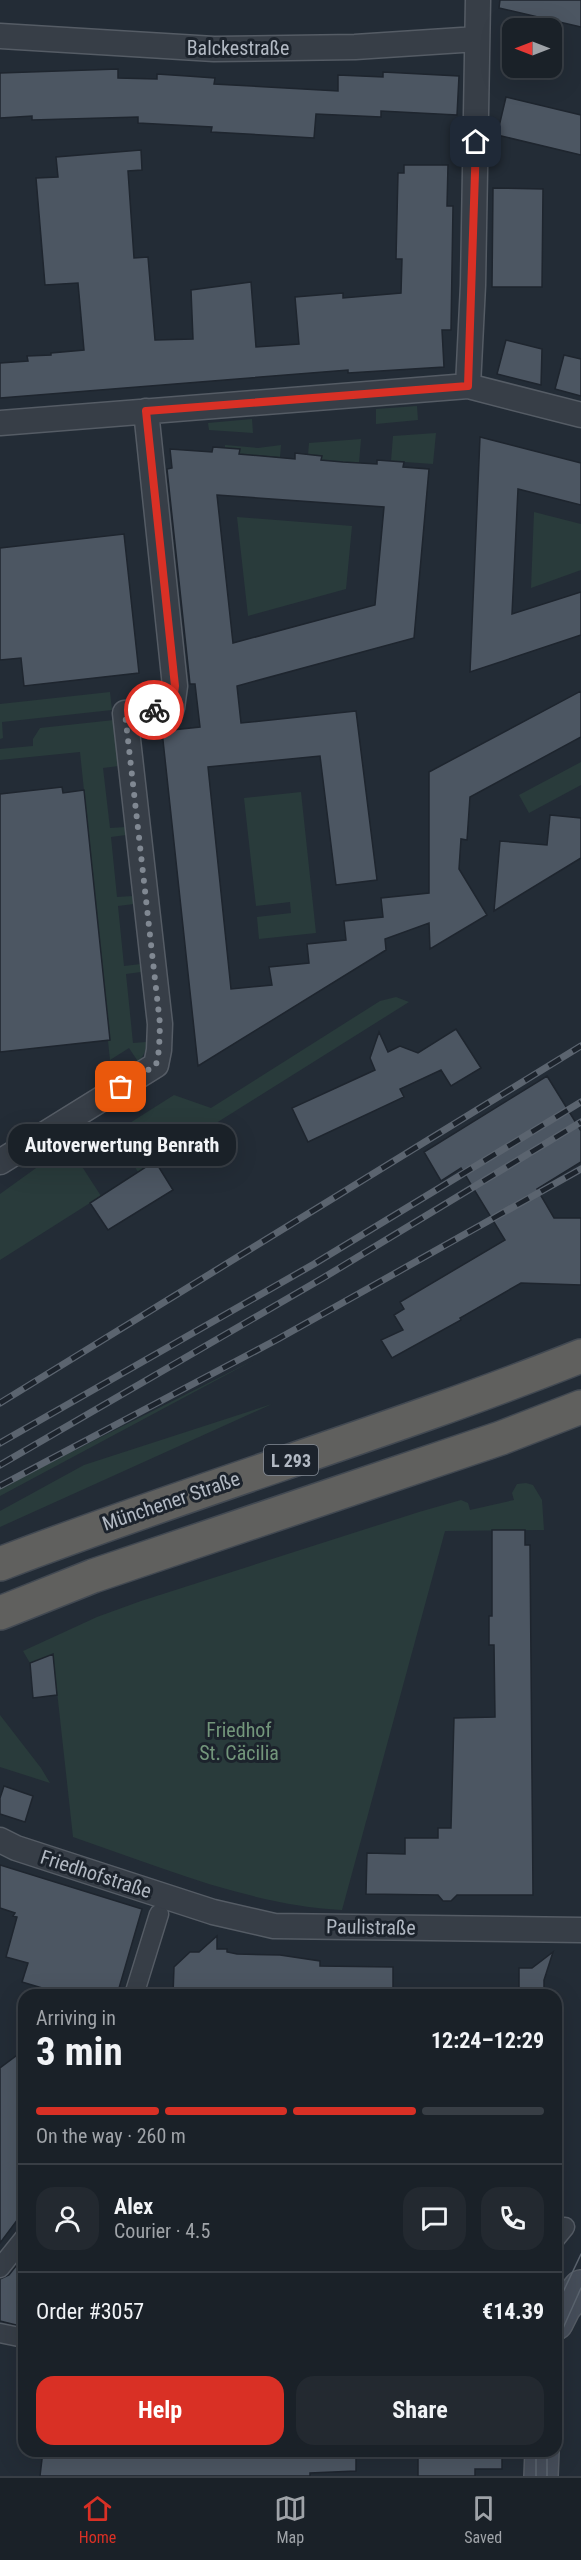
<!DOCTYPE html>
<html lang="en">
<head>
<meta charset="utf-8">
<style>
  :root { --surface:#1a2128; --page:#232930; --text:#f1f3f6; --muted:#9fa3a8; --line:#383e45; --accent:#d93025 }
  body { margin:0; font-family:"Roboto Condensed",sans-serif; background:var(--page); color:var(--text); height:100vh; display:flex; flex-direction:column; font-size:22px; white-space:nowrap }
  * { box-sizing:border-box; margin:0 }
  p { font-size:20px; color:var(--muted) }
  .icon { flex:none; width:33px; height:33px; fill:none; stroke:currentColor; stroke-width:2; stroke-linecap:round; stroke-linejoin:round }
  .map { position:relative; flex:1; overflow:hidden }
  .side { position:absolute; left:18px; top:1989px; width:544px; height:468px; display:flex; flex-direction:column; background:var(--surface); border-radius:18px; box-shadow:0 6px 24px #0002,0 0 0 2px var(--line) }
  .side>* { flex:none }
  .needle { width:39px; rotate:270deg }
  .buttons { position:absolute; left:502px; top:18px; display:grid; gap:12px }
  .buttons a { display:grid; place-items:center; width:60px; height:60px; border-radius:12px; background:var(--surface); box-shadow:0 6px 24px #0002,0 0 0 2px var(--line); font-size:30px }
  .pin { position:absolute; display:grid; place-items:center; width:51px; height:51px; color:#fff; margin:-26px; border-radius:12px; box-shadow:0 3px 9px #0006 }
  .courier { position:absolute; display:grid; place-items:center; width:60px; height:60px; margin:-30px; border:4px solid #d93025; border-radius:50%; background:#fff; color:#222; box-shadow:0 2px 8px #0007 }
  .bubble { position:absolute; height:42px; border-radius:18px; background:var(--surface); box-shadow:0 6px 24px #0002,0 0 0 2px var(--line); font-size:20px; font-weight:700; line-height:42px; text-align:center }
  .overview em { font-style:normal; font-weight:700 }
  .overview div { display:flex; flex-direction:column-reverse }
  .overview { display:flex; align-items:center; justify-content:space-between; height:102px; padding:0 18px }
  h1 { font-size:39px; font-weight:700; line-height:45px }
  .bar { display:grid; grid-template-columns:repeat(4,1fr); gap:9px 6px; align-content:center; height:72px; padding:0 18px }
  .bar i { height:8px; border-radius:4px; background:var(--line) }
  .bar .active { background:var(--accent) }
  .bar p { grid-column:span 4 }
  .line { display:flex; align-items:center; gap:15px; padding:0 18px; border-top:2px solid var(--line) }
  .line div { flex:1 }
  .round { display:grid; place-items:center; flex:none; width:63px; height:63px; border-radius:18px; background:var(--page) }
  .cta { display:flex; gap:12px; margin-top:auto; padding:12px 18px }
  .cta a { flex:1; height:69px; border-radius:18px; background:var(--accent); color:#fff; font-size:24px; font-weight:700; line-height:69px; text-align:center }
  .cta a+a { background:var(--page); color:var(--text) }
  .tab-bar { display:flex; justify-content:space-around; align-items:center; height:84px; border-top:2px solid var(--line); background:var(--surface); font-size:16px; color:var(--muted) }
  .tab-bar a { display:grid; justify-items:center; gap:3px }
  .tab-bar .active { color:var(--accent) }
  .map>svg:first-child { display:block }
  .green { fill:#293b3b }
  .building { fill:#4c5662; stroke:#1e252e; stroke-width:1.5; fill-rule:evenodd }
  .lines { fill:none; stroke-linecap:round; stroke-linejoin:round }
  .pedestrian-casing { stroke:#555c65; stroke-width:21 }
  .minor-casing { stroke:#555c65; stroke-width:27 }
  .secondary-casing { stroke:#555c65; stroke-width:36 }
  .trunk-casing { stroke:#424952; stroke-width:36 }
  .pedestrian { stroke:#373e47; stroke-width:18 }
  .minor { stroke:#373e47; stroke-width:24 }
  .secondary { stroke:#454d59; stroke-width:33 }
  .trunk { stroke:#60605e; stroke-width:33 }
  .tram { stroke:#5b646f; stroke-width:1.5 }
  .rail-casing { stroke:#5b646f; stroke-width:7 }
  .rail { stroke:#1c232c; stroke-width:4.5; stroke-dasharray:14; stroke-linecap:butt }
  .done { stroke:#808892; stroke-width:6; stroke-dasharray:0 10.8 }
  .route { stroke:#d93025; stroke-width:8 }
  .labels { text-anchor:middle; dominant-baseline:central; stroke-width:6; stroke-linejoin:round; paint-order:stroke }
  .shield { fill:#1c232c; stroke:#858c96; stroke-width:1.5 }
  .shield-label { font-size:18px; font-weight:bold; fill:#b2b9c3 }
  .street-label { font-size:20px; fill:#b2b9c3; stroke:#1c232c }
  .park-label { font-size:20px; fill:#73967b; stroke:#1c232c }
</style>
</head>
<body>
<div class="map">
<svg width="581" height="2476" viewBox="0 0 581 2476">
  <rect width="100%" height="100%" fill="#232c36"/>
  <path class="green" d="M417,406L418,420L376,424V409Z
    M252,419L253,433L209,430L208,423Z
    M436,433L433,464L391,461L393,436Z
    M361,439L359,463L321,461V456L308,455L309,443Z
    M225,445L258,448L281,445L280,457L239,454V449L225,448Z
    M534,512L581,524V570L531,588Z
    M237,517L352,526L346,589L248,616Z
    M110,692L112,710L2,722L3,738L0,739V704Z
    M114,720L119,766L103,768L110,828L126,827V835L111,837L117,897L133,896L134,904L118,906L124,966L141,964V972L126,974L133,1043L146,1042L149,1044L140,1061L137,1060L129,1048L110,1060L108,1041L110,1040L80,752L0,760V749L33,746V739L40,728Z
    M581,762V785L529,813L519,795Z
    M301,792L316,933L259,939L257,917L291,913L290,902L256,906L244,798Z
    M396,997L409,1002L138,1172L114,1133L174,1095L211,1108L380,1001Z
    M68,1145L101,1196L0,1260V1194Z
    M254,1360L0,1496V1488Z
    M272,1404L0,1527V1511L84,1465Z
    M526,1483L533,1485L542,1500L544,1530L445,1531L342,1910C249,1905 161,1867 73,1837L53,1655L30,1663L23,1651L97,1617L141,1601L419,1512L461,1500L468,1503L470,1510L514,1500L512,1493L517,1484Z
    M0,1715L41,1768L50,1783L0,1767Z"/>
  <path class="building" d="M500,0H581V27L499,8Z
    M118,69V78L157,79V74L187,76L215,78L214,84L338,91V75L383,77V72L459,76L457,115L381,111V117L316,114L314,138L211,132L212,127L138,123V117L32,120V116L0,118V73Z
    M506,97L581,115V155L497,135Z
    M141,150L142,170L128,171L134,258L148,257L155,340L193,339L191,290L251,282L256,347L299,344L295,297L343,293V298L401,293L402,259H396L398,173H404V165H448L447,206H453L451,330H442L444,367L348,373V370L0,398V363L28,361L27,356L51,355V353L84,350L78,283L45,285L36,178L58,177L56,157Z
    M493,188L543,189L542,287H492Z
    M506,340L542,349L541,385L497,374Z
    M564,355L581,359V396L555,389Z
    M480,437L581,463V505L518,489L512,614L581,592V635L470,672Z
    M213,447L240,449L239,454L295,459V453L322,456L321,460L343,462L377,464V460L404,462L403,467L429,469L414,638L237,686L241,723L356,711L377,880L336,885L320,756L208,767L231,989L272,985L269,967L309,963L307,944L346,940L344,921L383,917L381,898L429,893V772L581,691V737L470,797L467,840L461,839L459,869L487,915L430,949L429,923L385,939L386,950L198,1066L162,731L200,727L195,684H190L167,469L172,468L170,449L212,452ZM217,495L384,507L375,605L233,643Z
    M124,534L139,673L24,686L21,658L0,660V548Z
    M62,787L63,793L84,790L110,1040L0,1052V794Z
    M550,815L581,818V858L494,911L500,841L547,845Z
    M456,1029L481,1068L451,1086L441,1070L400,1089L404,1097L308,1142L292,1108L375,1070L370,1058L379,1032L388,1052L400,1046L418,1053Z
    M547,1076L581,1131V1162L537,1189L554,1218H581V1285L521,1283L460,1318L461,1320L392,1358L381,1340L403,1330L394,1315L404,1309L400,1302L505,1240L461,1168L441,1181L424,1152Z
    M155,1161L173,1190L108,1230L90,1203Z
    M492,1530H525V1545H530L533,1895H457L451,1901H443L438,1895L366,1894L367,1853L405,1854V1838H438V1828H451L454,1718L495,1717L494,1645H489V1616H492Z
    M53,1654L57,1695L33,1698L30,1663Z
    M4,1786L33,1796L25,1822L0,1814V1798Z
    M0,1865L142,1909L117,1995H37L42,1988L22,1982L28,1963L6,1957L17,1917L13,1916L15,1913L0,1908Z
    M217,1936V1949H227V1952L237,1954L280,1955L320,1961V1966L393,1967V1995H277L202,1992V1995H173L174,1967L190,1952H199Z
    M553,1952L544,1980V1995H519V1968H532Z
    M24,2050V2211L0,2243V2068Z
    M24,2256V2327L0,2321V2279L9,2275Z
    M43,2451H356V2471L310,2473V2476H40Z
    M418,2451H502V2469H475V2476H418Z"/>
  <g class="lines">
    <g class="pedestrian-casing">
      <path id="pedestrian" d="M134,1995L159,1914
        M556,2238L565,2227
        M0,2268L24,2238
        M0,2333L24,2338"/>
    </g>
    <g class="minor-casing">
      <path id="minor" d="M0,36L214,49L355,47L477,39
        M468,386L473,285L478,0
        M0,423L468,386L581,415
        M0,1162L156,1065L159,1050L160,1024L125,713L172,708L175,686L146,411
        M0,1840L16,1848L213,1912L274,1926L581,1930"/>
    </g>
    <g class="secondary-casing">
      <path id="secondary" d="M556,2323L564,2307L581,2287
        M541,2476L542,2451"/>
    </g>
    <g class="trunk-casing">
      <path id="trunk" d="M0,1564C192,1490 390,1432 581,1356
        M0,1613L93,1576L501,1438L581,1407"/>
    </g>
    <use href="#pedestrian" class="pedestrian"/>
    <use href="#minor" class="minor"/>
    <use href="#secondary" class="secondary"/>
    <use href="#trunk" class="trunk"/>
    <path class="tram" d="M556,2307L581,2254
      M556,2344L581,2288
      M536,2476V2451
      M547,2476V2451"/>
    <g class="rail-casing">
      <path id="rail" d="M0,1403L581,1046
        M0,1443L314,1264L581,1102
        M0,1465L323,1278L581,1122
        M0,1486L278,1339L581,1169"/>
    </g>
    <use href="#rail" class="rail"/>
  </g>
  <g class="lines">
    <path class="done" d="M121,1087L156,1065L159,1050L160,1024L125,713L154,710"/>
    <path class="route" d="M154,710L172,708L175,686L146,411L468,386L476,142"/>
  </g>
  <g class="labels">
    <rect class="shield" x="264" y="1445" width="54" height="30" rx="4.5"/>
    <g class="shield-label">
      <text x="291" y="1460">L 293</text>
    </g>
    <g class="street-label">
      <text x="238" y="48">Balckestraße</text>
      <text transform="translate(171 1501) rotate(-19)">Münchener Straße</text>
      <text transform="translate(96 1874) rotate(18)">Friedhofstraße</text>
      <text transform="translate(371 1927) rotate(1)">Paulistraße</text>
    </g>
    <g class="park-label">
      <text x="239" y="1730">Friedhof<tspan x="239" dy="23">St. Cäcilia</tspan></text>
    </g>
  </g>
</svg>
<div class="buttons">
<a><svg class="needle" viewBox="-14 -14 28 28"><path d="M0-13l5 13h-10z" fill="#e53935"/><path d="M0 13l5-13h-10z" fill="#9fa3a8"/></svg></a>
</div>
<div class="pin" style="left:121px;top:1087px;background:#ea580c"><svg class="icon" aria-label="bag" viewBox="0 0 24 24"><path d="M5 8h14l-1 12H6zM9 8a3 3 0 0 1 6 0"/></svg></div>
<div class="pin" style="left:476px;top:142px;background:#1f2937"><svg class="icon" aria-label="home" viewBox="0 0 24 24"><path d="M3 11l9-7 9 7M6 9v11h12V9"/></svg></div>
<div class="courier" style="left:154px;top:710px"><svg class="icon" aria-label="bike" viewBox="0 0 24 24"><circle cx="6" cy="16" r="4"/><circle cx="18" cy="16" r="4"/><path d="M6 16l4-8h5l3 8M10 8l3 8H6M13 5h3"/></svg></div>
<div class="bubble" style="left:8px;top:1124px;width:228px">Autoverwertung Benrath</div>
<section class="side">
<div class="overview"><div><h1>3 min</h1><p>Arriving in</p></div><em>12:24–12:29</em></div>
<div class="bar"><i class="active"></i><i class="active"></i><i class="active"></i><i></i><p>On the way · 260 m</p></div>
<div class="line" style="height:108px"><a class="round"><svg class="icon" aria-label="person" viewBox="0 0 24 24"><circle cx="12" cy="8" r="4"/><path d="M4 21q1-7 8-7t8 7"/></svg></a><div><b>Alex</b><p>Courier · 4.5</p></div><a class="round"><svg class="icon" aria-label="chat" viewBox="0 0 24 24"><path d="M4 5h16v11H9l-5 4z"/></svg></a><a class="round"><svg class="icon" aria-label="phone" viewBox="0 0 24 24"><path d="M5 4h4l2 5-3 2q2 4 5 5l2-3 5 2v4C11 20 4 13 5 4z"/></svg></a></div>
<div class="line" style="height:78px"><div>Order #3057</div><b>€14.39</b></div>
<div class="cta"><a>Help</a><a>Share</a></div>
</section>
</div>
<nav class="tab-bar">
<a class="active"><svg class="icon" aria-label="home" viewBox="0 0 24 24"><path d="M3 11l9-7 9 7M6 9v11h12V9"/></svg>Home</a>
<a><svg class="icon" aria-label="map" viewBox="0 0 24 24"><path d="M3 6l6-2 6 2 6-2v14l-6 2-6-2-6 2zM9 4v14M15 6v14"/></svg>Map</a>
<a><svg class="icon" aria-label="saved" viewBox="0 0 24 24"><path d="M7 4h10v16l-5-4-5 4z"/></svg>Saved</a>
</nav>
</body>
</html>
